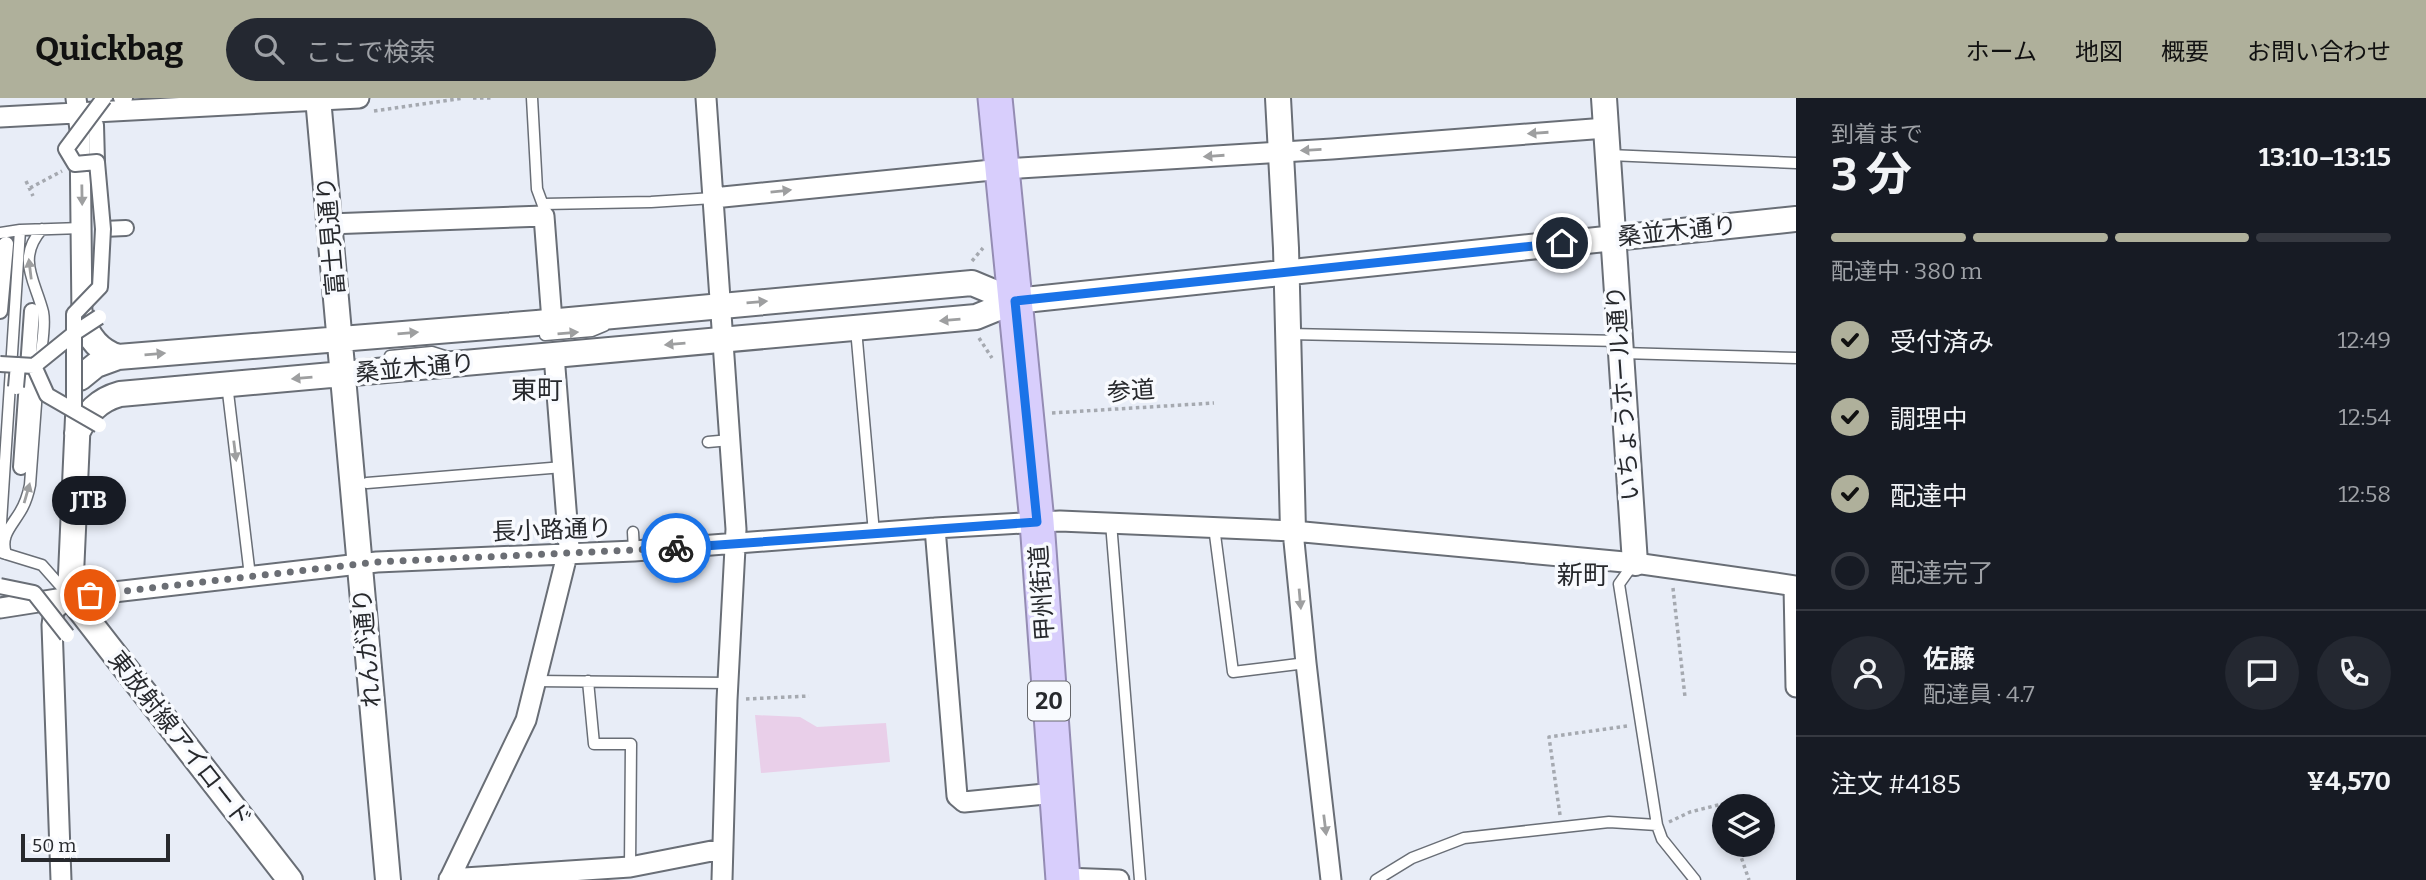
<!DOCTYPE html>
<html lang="ja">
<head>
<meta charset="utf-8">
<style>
  :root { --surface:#171b24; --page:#242831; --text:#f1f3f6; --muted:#9ea1a6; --line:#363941; --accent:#afb09b }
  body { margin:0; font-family:Bitter,"Noto Sans JP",serif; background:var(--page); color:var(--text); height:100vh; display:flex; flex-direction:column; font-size:26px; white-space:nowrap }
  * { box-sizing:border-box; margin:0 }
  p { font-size:23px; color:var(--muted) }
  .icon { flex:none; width:38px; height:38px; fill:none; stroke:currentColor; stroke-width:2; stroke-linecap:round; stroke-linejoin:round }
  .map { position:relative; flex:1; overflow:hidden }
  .sheet { display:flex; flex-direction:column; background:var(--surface); width:630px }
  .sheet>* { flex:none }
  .tools { position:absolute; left:1712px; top:696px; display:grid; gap:14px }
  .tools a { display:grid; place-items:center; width:63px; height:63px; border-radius:50%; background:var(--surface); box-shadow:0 4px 10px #0003; font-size:35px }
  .scale { position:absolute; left:21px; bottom:18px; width:149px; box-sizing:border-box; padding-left:7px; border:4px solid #27292d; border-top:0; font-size:19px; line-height:24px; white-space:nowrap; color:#27292d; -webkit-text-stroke:5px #f8fafe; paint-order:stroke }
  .pin { position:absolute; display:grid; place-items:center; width:60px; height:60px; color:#fff; margin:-30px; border:4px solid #fff; border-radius:50%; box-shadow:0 2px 7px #0007 }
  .courier { position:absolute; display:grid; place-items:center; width:70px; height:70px; margin:-35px; border:5px solid #1a73e8; border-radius:50%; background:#fff; color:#222; box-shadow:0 2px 9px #0007 }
  .bubble { position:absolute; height:49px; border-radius:24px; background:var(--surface); box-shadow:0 4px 10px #0003; font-size:23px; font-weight:700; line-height:49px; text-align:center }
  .overview em { font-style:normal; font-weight:700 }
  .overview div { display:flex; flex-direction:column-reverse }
  .overview { display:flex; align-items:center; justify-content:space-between; height:119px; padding:0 35px }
  h1 { font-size:46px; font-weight:700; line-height:52px }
  .bar { display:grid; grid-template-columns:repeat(4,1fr); gap:10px 7px; align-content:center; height:84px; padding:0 35px }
  .bar i { height:9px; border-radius:5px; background:var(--line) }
  .bar .selected { background:var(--accent) }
  .bar p { grid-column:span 4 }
  .line { display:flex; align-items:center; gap:18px; padding:0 35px; border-top:2px solid var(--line) }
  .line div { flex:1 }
  .round { display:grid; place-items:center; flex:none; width:74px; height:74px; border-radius:37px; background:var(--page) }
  ol { padding:0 35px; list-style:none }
  li { display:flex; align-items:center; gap:21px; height:77px }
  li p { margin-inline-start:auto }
  li .icon { padding:7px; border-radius:50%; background:var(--accent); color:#111; stroke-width:4 }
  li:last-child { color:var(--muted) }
  li i { width:38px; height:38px; border:4px solid var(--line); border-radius:50% }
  header { display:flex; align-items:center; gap:42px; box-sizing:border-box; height:98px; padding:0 35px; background:var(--accent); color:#111 }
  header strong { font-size:33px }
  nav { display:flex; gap:38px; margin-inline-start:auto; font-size:24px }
  .search { width:490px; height:63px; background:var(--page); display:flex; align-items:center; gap:18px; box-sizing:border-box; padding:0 24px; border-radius:38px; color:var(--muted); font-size:26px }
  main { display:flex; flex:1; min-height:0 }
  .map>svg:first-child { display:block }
  .green { fill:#e9cfe9 }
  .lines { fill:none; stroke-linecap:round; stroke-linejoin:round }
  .service-casing { stroke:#696e76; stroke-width:13 }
  .pedestrian-casing { stroke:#696e76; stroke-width:18 }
  .minor-casing { stroke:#696e76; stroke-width:23 }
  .tertiary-casing { stroke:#696e76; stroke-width:28 }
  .trunk-casing { stroke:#948cb3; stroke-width:37 }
  .path { stroke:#a5a9b0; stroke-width:3.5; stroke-dasharray:3.5 3.5; stroke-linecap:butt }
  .service { stroke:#fff; stroke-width:10 }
  .pedestrian { stroke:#fff; stroke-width:14 }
  .minor { stroke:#fff; stroke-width:19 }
  .tertiary { stroke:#fff; stroke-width:24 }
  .trunk { stroke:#d8cefc; stroke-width:33 }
  .pedestrian-bridge-casing { stroke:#696e76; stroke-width:18; stroke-linecap:butt }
  .pedestrian-bridge { stroke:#fff; stroke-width:14 }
  .oneway { fill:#9e9fa0 }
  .done { stroke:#6b6e74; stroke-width:7; stroke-dasharray:0 12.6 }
  .route { stroke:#1a73e8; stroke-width:9 }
  .labels { text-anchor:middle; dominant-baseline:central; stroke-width:7; stroke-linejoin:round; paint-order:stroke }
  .shield { fill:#f8fafe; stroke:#66686c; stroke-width:2 }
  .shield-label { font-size:23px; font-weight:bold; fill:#27292d }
  .street-label { font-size:24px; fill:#27292d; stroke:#f8fafe }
  .neighbourhood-label { font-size:26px; fill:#27292d; stroke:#f8fafe }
</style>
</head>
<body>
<header>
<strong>Quickbag</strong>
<div class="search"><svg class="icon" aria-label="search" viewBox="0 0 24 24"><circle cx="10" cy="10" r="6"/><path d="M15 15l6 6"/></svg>ここで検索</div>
<nav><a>ホーム</a><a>地図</a><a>概要</a><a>お問い合わせ</a></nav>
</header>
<main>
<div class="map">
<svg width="1796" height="782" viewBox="0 0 1796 782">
  <rect width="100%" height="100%" fill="#e8edf7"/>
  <path class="green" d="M755,617L800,619L817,629L886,625L890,664L761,675Z"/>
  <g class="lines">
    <g class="service-casing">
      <path id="service" d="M532,0L537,91L544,110
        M1609,57L1796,65
        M543,106L651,104L713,100
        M0,135L20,132L82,130
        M856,231L874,435
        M1289,236L1620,243
        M545,237L592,233L604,228
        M1622,255L1796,260
        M390,258L432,254L448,259
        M40,264C41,249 46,229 43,214C35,182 16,161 42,131
        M227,286L250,478
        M708,344L730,342
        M367,385L563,369
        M1111,425L1140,782
        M1214,429L1233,574L1306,565
        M633,434L634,453
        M0,440L20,132
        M3,455L42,467L65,493
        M6,456C0,438 11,429 20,414C25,406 28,397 30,387L38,279
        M1634,465L1619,486L1657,727
        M535,583L728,585
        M588,583L594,646H631L630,769
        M1376,782L1412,760L1464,740L1609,724L1657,727L1662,741L1695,782"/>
    </g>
    <g class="pedestrian-casing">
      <path id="pedestrian" d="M121,0L124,2L125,0
        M88,21L96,27L97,64
        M103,131L126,130
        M0,213L6,146
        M21,369L32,213"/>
    </g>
    <g class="minor-casing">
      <path id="minor" d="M76,0L80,32L82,220
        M706,0L736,431L727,602L722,782
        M0,19L359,0
        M713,100L1002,71L1332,51L1606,30
        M329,126L544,118L552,223
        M935,430L957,698L964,704L1055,695
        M1293,433L1306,565L1331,782
        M1794,488L1796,589
        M61,506L54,512L52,527L61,782
        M0,510L70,499L377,464L634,453L935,430L1060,423L1293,433L1635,465L1796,488
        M1063,780L1119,782
        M449,781L630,769L722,751
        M449,782L526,622L569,449L554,257"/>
    </g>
    <g class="tertiary-casing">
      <path id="tertiary" d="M318,0L388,782
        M1278,0L1286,150L1293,433
        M1604,0L1635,465
        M82,220C88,239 99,253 118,259L537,225L972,185L1015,203
        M80,280L96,267L118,259
        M78,319L70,499L290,782
        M77,335C87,315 98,302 120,296L976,219L1015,203L1796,121"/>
    </g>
    <g class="trunk-casing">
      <path id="trunk" d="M995,0L1037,424L1063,782"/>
    </g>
    <path class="path" d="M473,0H491
      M374,13L464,0
      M26,83L33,98
      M30,90L62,73
      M972,163L983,150
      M979,240L992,260
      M1052,315L1214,305
      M1673,490L1685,599
      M746,601L809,598
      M1560,717L1549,639L1627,628
      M1669,724L1690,714L1722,706L1724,711
      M1737,747L1749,782"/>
    <use href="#service" class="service"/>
    <use href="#pedestrian" class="pedestrian"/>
    <use href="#minor" class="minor"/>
    <use href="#tertiary" class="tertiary"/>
    <use href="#trunk" class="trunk"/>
    <g class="pedestrian-bridge-casing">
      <path id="pedestrian-bridge" d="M0,266L34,268L76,234L99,219
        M34,268L47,297L99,327
        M16,289L18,267
        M74,312V216L100,189L103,131L97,64L75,66L66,51L104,0
        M0,488L34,495L67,537"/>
    </g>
    <use href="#pedestrian-bridge" class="pedestrian-bridge"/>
  </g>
  <defs><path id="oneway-solid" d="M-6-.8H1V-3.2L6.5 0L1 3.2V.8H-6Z" transform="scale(1.75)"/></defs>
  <g class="oneway">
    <use href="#oneway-solid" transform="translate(1538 35) rotate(176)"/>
    <use href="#oneway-solid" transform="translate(1311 52) rotate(177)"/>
    <use href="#oneway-solid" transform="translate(1214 58) rotate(176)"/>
    <use href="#oneway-solid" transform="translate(781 93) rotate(-6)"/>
    <use href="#oneway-solid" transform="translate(82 97) rotate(89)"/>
    <use href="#oneway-solid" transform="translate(30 171) rotate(-97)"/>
    <use href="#oneway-solid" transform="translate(757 204) rotate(-5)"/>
    <use href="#oneway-solid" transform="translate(950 222) rotate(175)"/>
    <use href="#oneway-solid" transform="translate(408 235) rotate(-5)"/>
    <use href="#oneway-solid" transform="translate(568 235) rotate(-5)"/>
    <use href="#oneway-solid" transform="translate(675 246) rotate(175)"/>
    <use href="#oneway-solid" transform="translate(155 256) rotate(-5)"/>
    <use href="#oneway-solid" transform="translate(302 280) rotate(175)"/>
    <use href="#oneway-solid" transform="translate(235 353) rotate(83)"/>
    <use href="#oneway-solid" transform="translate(27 395) rotate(-74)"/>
    <use href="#oneway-solid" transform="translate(1300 501) rotate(85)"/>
    <use href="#oneway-solid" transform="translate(1325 727) rotate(83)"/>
  </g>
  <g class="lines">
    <path class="done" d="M90,497L377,464L676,450"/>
    <path class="route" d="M676,450L1037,424L1015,203L1562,145"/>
  </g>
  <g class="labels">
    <rect class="shield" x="1028" y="583.5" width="42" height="39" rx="5"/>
    <g class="shield-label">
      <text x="1049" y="603">20</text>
    </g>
    <g class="street-label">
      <text transform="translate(1677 133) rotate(-6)">桑並木通り</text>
      <text transform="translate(331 138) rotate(-95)">富士見通り</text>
      <text transform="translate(415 270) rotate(-5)">桑並木通り</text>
      <text transform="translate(1131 293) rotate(-4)">参道</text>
      <text transform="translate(1623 295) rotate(-94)">いちょうホール通り</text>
      <text transform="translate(552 432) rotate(-2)">長小路通り</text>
      <text transform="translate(1042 495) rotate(-94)">甲州街道</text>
      <text transform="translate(367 550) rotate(-95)">れんが通り</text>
      <text transform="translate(180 641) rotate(52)">東放射線アイロード</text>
    </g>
    <g class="neighbourhood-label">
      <text x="537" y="292">東町</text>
      <text x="1583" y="477">新町</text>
    </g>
  </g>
</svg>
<div class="tools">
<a><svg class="icon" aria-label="layers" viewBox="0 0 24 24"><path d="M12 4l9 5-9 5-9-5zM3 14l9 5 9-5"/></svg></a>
</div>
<div class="scale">50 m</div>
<div class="pin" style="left:90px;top:497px;background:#ea580c"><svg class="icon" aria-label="bag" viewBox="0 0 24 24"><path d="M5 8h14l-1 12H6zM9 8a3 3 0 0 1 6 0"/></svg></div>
<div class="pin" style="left:1562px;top:145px;background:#1f2937"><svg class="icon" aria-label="home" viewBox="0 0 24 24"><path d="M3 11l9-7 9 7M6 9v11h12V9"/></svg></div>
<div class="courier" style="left:676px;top:450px"><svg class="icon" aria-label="bike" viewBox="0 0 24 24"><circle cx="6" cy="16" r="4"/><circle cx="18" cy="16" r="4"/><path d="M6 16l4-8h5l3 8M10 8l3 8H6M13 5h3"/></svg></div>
<div class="bubble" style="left:52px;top:378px;width:74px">JTB</div>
</div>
<section class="sheet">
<div class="overview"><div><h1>3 分</h1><p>到着まで</p></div><em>13:10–13:15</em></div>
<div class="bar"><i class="selected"></i><i class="selected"></i><i class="selected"></i><i></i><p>配達中 · 380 m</p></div>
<ol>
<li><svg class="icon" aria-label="check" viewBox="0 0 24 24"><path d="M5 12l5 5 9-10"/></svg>受付済み<p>12:49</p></li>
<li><svg class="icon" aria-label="check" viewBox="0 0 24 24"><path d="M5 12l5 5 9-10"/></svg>調理中<p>12:54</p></li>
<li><svg class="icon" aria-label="check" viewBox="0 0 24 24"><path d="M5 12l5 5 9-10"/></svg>配達中<p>12:58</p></li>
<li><i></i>配達完了</li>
</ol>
<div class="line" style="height:126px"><a class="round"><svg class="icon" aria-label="person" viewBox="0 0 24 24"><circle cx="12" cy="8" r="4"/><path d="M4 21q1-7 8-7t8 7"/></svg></a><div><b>佐藤</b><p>配達員 · 4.7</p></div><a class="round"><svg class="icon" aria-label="chat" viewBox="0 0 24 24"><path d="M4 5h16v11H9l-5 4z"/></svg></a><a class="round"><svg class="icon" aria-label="phone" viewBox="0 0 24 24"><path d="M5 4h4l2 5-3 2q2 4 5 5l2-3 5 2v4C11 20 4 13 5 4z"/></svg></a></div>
<div class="line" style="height:91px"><div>注文 #4185</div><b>¥4,570</b></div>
</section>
</main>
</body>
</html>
